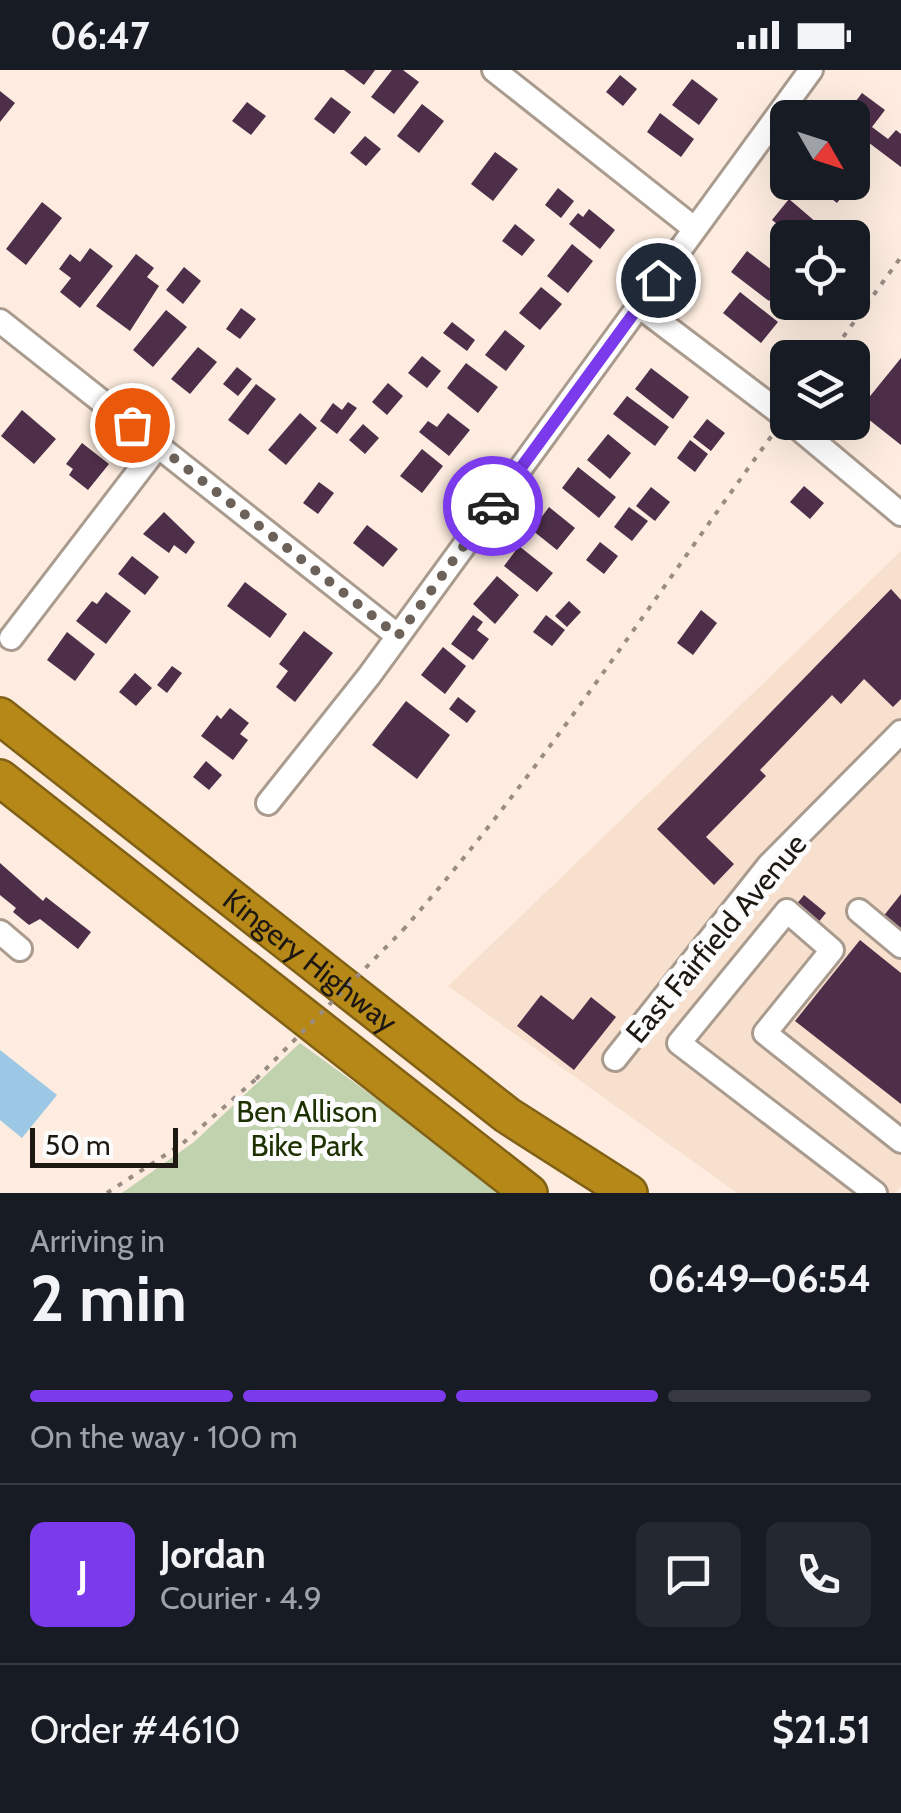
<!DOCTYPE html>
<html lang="en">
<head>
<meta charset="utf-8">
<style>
  :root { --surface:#171b24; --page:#242831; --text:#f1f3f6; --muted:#9ea1a6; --line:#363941; --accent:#7c3aed }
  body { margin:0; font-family:Cabin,sans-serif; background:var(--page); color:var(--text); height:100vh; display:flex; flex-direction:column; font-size:38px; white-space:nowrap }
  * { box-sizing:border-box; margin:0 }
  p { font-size:32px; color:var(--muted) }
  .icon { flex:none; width:55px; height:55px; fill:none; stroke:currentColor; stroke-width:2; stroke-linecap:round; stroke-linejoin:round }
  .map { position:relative; height:1123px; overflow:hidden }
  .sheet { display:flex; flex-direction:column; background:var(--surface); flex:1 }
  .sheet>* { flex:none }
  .needle { width:65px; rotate:129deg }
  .buttons { position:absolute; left:770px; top:30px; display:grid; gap:20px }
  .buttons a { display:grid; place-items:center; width:100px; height:100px; border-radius:15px; background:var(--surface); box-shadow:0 10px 40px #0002; font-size:50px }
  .scale { position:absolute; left:30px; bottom:25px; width:148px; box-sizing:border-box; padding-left:10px; border:5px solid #1e1813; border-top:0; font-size:28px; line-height:35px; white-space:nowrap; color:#1e1813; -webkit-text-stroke:8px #fcfcfc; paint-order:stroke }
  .pin { position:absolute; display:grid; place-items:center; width:85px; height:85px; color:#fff; margin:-42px; border:5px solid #fff; border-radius:50%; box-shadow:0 2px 10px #0007 }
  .courier { position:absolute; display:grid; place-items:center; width:100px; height:100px; margin:-50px; border:8px solid #7c3aed; border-radius:50%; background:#fff; color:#222; box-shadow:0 2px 12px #0007 }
  .summary em { font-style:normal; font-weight:700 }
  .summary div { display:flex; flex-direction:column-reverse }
  .summary { display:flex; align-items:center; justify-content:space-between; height:170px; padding:0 30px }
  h1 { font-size:65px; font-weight:700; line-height:75px }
  .bar { display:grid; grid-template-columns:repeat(4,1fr); gap:15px 10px; align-content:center; height:120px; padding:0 30px }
  .bar i { height:12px; border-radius:8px; background:var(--line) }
  .bar .selected { background:var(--accent) }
  .bar p { grid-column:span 4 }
  .line { display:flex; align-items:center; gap:25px; padding:0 30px; border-top:2px solid var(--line) }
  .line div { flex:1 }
  .round { display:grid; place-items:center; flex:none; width:105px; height:105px; border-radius:15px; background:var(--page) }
  .status { display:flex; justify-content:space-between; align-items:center; height:70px; padding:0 50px; background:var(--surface); direction:ltr }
  .status svg { height:28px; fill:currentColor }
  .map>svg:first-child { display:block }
  .built { fill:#f8e0ce }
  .green { fill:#c1d2af }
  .water { fill:#9cc8e6 }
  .building { fill:#4e2f4a }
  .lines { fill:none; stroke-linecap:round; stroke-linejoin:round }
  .minor-casing { stroke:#aa9b8f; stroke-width:28 }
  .highway-casing { stroke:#816116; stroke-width:40 }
  .path { stroke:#988c83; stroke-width:4; stroke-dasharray:5 8; stroke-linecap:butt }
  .minor { stroke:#fff; stroke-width:22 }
  .highway { stroke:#b68817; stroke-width:35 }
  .path-bridge { stroke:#988c83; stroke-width:4; stroke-dasharray:5 8; stroke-linecap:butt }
  .done { stroke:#6c625a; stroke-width:10; stroke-dasharray:0 18 }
  .route { stroke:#7c3aed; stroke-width:12 }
  .labels { text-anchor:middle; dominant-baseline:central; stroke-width:10; stroke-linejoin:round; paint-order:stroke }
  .street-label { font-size:30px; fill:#1e1813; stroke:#fcfcfc }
  .park-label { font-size:30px; fill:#1e3101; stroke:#fcfcfc }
</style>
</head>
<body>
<div class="status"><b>06:47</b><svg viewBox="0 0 49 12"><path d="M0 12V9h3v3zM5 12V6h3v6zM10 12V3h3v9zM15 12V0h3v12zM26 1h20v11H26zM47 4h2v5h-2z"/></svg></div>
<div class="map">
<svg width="901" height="1123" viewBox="0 0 901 1123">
  <rect width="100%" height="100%" fill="#fdecdf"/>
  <path class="built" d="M901,481V1116L895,1123H737L448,916Z"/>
  <path class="green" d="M300,973L506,1123H122L194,1072Z"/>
  <path class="water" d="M0,980L57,1025L22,1068L0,1050Z"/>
  <path class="building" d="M344,0H375L364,15Z
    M392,0H403L419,12L394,44L371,27Z
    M620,5L637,19L623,36L606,22Z
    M692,9L718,29L699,55L672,35Z
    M0,21L15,33L0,52Z
    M862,23L885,40L872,57L888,69L896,60L901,64V97L852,60V48H843Z
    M331,27L351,42L334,64L314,49Z
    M247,32L266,46L251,65L232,51Z
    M422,34L444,51L419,83L397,66Z
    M660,43L694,69L681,87L647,62Z
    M365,66L381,79L366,96L350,83Z
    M495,82L518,99L493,131L471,114Z
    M810,112H853L837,133Z
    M558,118L574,131L561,148L545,135Z
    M789,129L817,153L806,167L796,159L791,165L772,150Z
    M42,132L62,148L26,195L6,179Z
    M589,139L615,160L600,179L569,154L578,143L583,147Z
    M850,151L869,165L852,186V168H838Z
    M515,154L535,170L522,186L502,171Z
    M572,174L593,191L568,223L547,206Z
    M90,178L113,196L80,238L60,222L71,208L59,199L70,184L80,192Z
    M747,181L785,210L769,231L731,202Z
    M136,184L154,198L147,207L159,216L130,261L96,236Z
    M184,197L201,211L183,234L166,220Z
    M541,217L562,234L540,260L519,243Z
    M740,222L778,252L761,273L723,243Z
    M241,238L256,249L240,269L226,259Z
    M166,240L187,257L153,297L133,280Z
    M452,252L475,270L467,281L443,263Z
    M505,260L525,276L506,301L485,285Z
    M198,277L217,292L190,324L171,309Z
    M422,286L441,301L427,318L408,303Z
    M901,288V375L858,341Z
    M466,293L498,317L478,343L447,318Z
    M237,297L252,309L238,326L223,314Z
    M651,298L689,327L673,349L635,319Z
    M388,313L403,326L387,345L372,332Z
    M256,314L276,329L248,365L228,350Z
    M627,326L669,357L655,376L613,344Z
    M348,332L357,338L337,364L320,351L333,333L342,340Z
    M22,340L56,369L34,394L1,366Z
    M300,343L317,358L286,395L268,380Z
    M448,343L470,360L449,386L419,362L428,351L437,357Z
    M707,349L725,363L711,381L693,367Z
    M363,354L379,368L365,384L349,370Z
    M608,364L631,383L610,409L587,390Z
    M690,370L708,384L695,402L677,388Z
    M82,373L109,394L88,420L69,405L73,399L66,394Z
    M422,379L443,396L422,423L400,406Z
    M578,397L616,427L599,448L562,418Z
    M319,412L334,423L318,444L303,433Z
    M804,416L824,433L810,449L790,432Z
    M651,417L670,432L655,451L636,436Z
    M549,437L575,458L557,480L532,460Z
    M629,437L648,451L632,471L614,457Z
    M164,442L195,472L186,484L174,475L169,483L143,464Z
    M367,455L398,479L383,497L353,473Z
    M600,472L618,486L604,504L586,490Z
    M519,476L553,503L537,522L504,496Z
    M132,486L159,507L145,525L118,504Z
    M497,506L519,525L495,554L473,534Z
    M245,512L287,544L270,568L227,536Z
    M891,519L901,530V629L893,637L864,609L841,634L832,625L760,700L766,706L706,767L734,794L714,815L657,759Z
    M106,522L131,541L106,574L76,551L92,531L97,534Z
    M569,531L581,542L567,557L555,546Z
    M701,540L717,553L693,585L677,573Z
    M473,545L483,552L477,560L489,569L473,590L451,574Z
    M546,545L565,560L552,576L533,562Z
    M304,561L333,583L295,632L276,617L288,601L279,594Z
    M67,562L95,584L75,611L47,590Z
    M443,577L466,596L445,624L421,605Z
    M172,596L182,603L167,623L157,615Z
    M135,603L152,618L136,636L119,622Z
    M458,627L476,641L467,653L449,639Z
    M406,631L450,665L417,709L372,675Z
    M230,638L249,653L240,664L248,670L233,690L201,666L217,645L221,649Z
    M206,691L222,705L209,720L193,707Z
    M0,793L43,831L46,827L91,862L78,879L40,849L29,855L13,842L16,838L0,825Z
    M901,824V863L882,848Z
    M804,825L826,843L817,854L795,836Z
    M860,870L901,903V1034L795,951Z
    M541,925L573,950L591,927L616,947L574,1000L517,956Z"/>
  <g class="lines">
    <g class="minor-casing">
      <path id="minor" d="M494,0L695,159
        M639,236L788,349
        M0,251L398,566
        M791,352L901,444
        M11,568L158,376
        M268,733L369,606L811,0
        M859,841L901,876
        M0,862L20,879
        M615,989L769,795L901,662
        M875,1123L679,973L787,841L832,880L765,963L901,1071"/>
    </g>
    <g class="highway-casing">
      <g id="highway">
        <path id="s1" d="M0,646L507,1045L629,1123"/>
        <path d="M0,708L529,1123"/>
      </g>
    </g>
    <path class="path" d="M828,288L901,187
      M403,860C539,705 652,530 773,364
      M107,1123L182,1074L256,1009"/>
    <use href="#minor" class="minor"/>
    <use href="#highway" class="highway"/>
    <path class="path-bridge" d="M256,1009L403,860"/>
  </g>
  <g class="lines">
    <path class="done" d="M132,355L398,566L493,436"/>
    <path class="route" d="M493,436L658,210"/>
  </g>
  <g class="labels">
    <g class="street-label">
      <text transform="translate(716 868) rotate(-50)">East Fairfield Avenue</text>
      <text stroke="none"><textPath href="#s1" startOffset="395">Kingery Highway</textPath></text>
    </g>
    <g class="park-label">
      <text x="307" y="1041">Ben Allison<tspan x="307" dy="34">Bike Park</tspan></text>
    </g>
  </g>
</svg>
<div class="buttons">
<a><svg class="needle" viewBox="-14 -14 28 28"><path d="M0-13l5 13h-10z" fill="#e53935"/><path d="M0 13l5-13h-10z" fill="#9ea1a6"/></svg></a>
<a><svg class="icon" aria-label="locate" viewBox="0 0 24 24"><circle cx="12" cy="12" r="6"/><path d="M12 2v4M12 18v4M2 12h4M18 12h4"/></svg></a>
<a><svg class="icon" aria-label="layers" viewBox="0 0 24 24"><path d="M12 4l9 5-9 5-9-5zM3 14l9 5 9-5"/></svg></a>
</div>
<div class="scale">50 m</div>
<div class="pin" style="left:132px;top:355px;background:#ea580c"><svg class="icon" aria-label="bag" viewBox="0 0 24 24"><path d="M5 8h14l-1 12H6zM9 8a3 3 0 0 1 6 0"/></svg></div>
<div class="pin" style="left:658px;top:210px;background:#1f2937"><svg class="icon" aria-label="home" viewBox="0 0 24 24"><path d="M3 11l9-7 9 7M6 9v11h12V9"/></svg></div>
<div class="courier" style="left:493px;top:436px"><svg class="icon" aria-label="car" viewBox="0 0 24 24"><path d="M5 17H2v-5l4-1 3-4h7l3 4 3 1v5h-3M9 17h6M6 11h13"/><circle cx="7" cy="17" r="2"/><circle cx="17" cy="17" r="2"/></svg></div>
</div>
<section class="sheet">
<div class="summary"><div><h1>2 min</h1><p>Arriving in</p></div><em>06:49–06:54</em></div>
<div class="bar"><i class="selected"></i><i class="selected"></i><i class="selected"></i><i></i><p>On the way · 100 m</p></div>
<div class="line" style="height:180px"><b class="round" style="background:var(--accent);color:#fff">J</b><div><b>Jordan</b><p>Courier · 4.9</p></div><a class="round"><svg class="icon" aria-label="chat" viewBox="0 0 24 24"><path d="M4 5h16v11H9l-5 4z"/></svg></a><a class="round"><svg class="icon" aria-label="phone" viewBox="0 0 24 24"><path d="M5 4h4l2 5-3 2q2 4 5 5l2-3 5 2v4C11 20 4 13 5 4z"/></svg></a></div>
<div class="line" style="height:130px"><div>Order #4610</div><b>$21.51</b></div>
</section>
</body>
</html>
